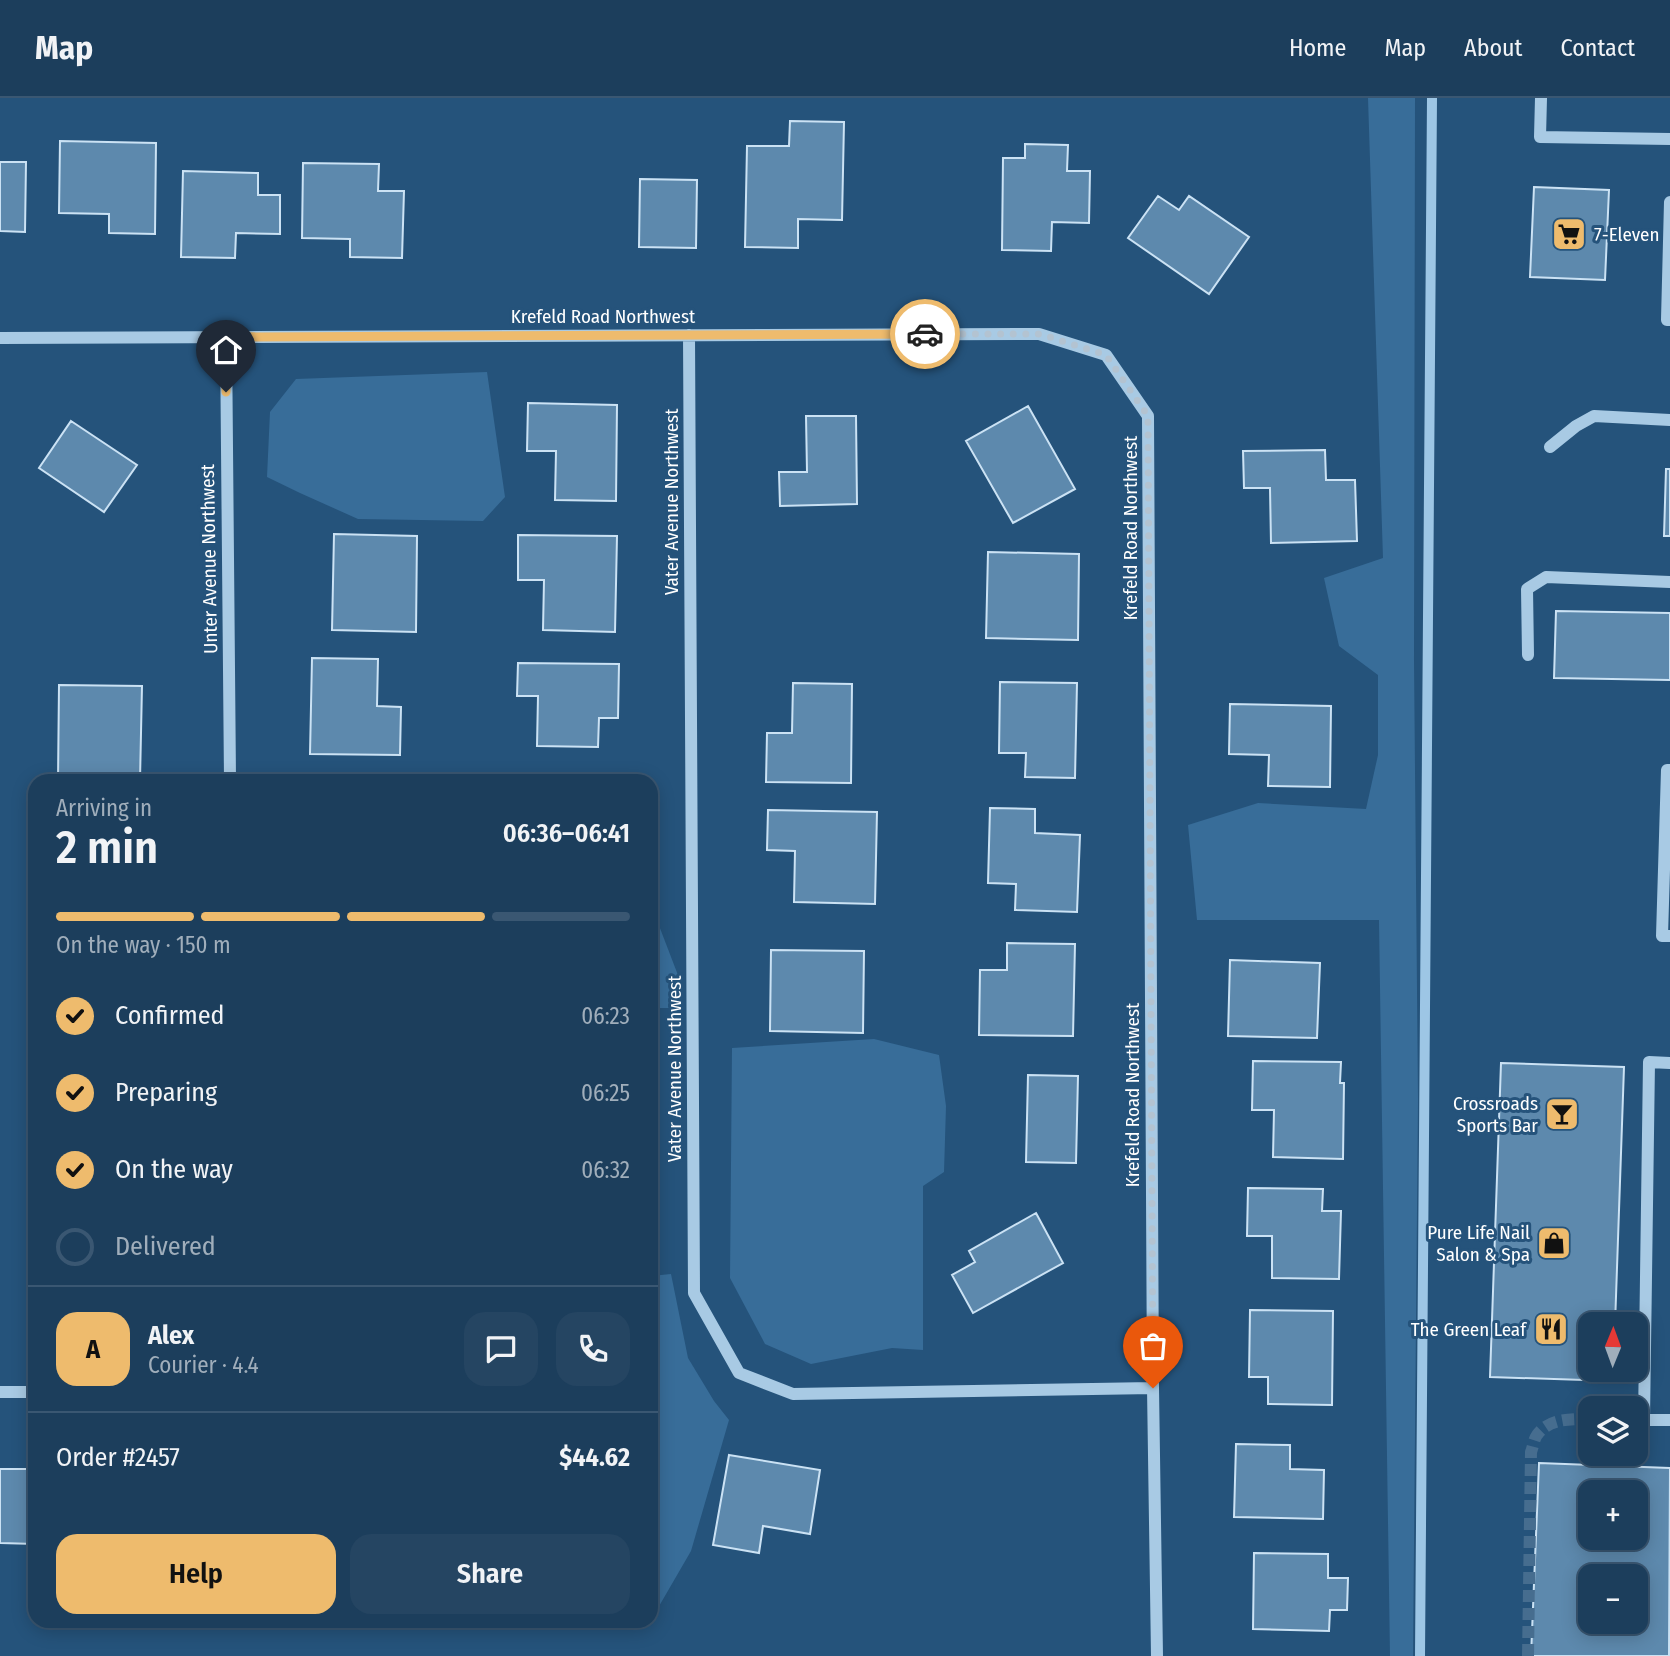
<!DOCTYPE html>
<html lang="en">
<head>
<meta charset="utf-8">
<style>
  :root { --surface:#1c3e5c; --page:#254562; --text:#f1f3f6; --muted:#a0aebb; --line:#3a5772; --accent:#eebb6d }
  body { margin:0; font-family:"Fira Sans Condensed",sans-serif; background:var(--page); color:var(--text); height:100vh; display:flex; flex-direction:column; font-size:26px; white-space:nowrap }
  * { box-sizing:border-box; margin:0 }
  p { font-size:23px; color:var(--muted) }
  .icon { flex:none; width:38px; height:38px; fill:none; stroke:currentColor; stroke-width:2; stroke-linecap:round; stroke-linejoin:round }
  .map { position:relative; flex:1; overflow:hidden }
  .side { position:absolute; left:28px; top:676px; width:630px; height:854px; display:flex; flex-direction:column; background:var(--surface); border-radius:21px; box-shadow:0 4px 18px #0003,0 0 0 2px var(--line) }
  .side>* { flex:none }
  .needle { width:46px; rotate:1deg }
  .controls { position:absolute; left:1578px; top:1214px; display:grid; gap:14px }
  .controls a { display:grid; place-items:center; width:70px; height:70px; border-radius:14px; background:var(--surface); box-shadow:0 4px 18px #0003,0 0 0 2px var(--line); font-size:35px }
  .pin { position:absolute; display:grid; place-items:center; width:60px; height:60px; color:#fff; margin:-72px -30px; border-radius:50% 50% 50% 0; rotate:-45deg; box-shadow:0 0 7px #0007 }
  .pin .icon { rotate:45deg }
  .courier { position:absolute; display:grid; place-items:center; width:70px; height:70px; margin:-35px; border:5px solid #eebb6d; border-radius:50%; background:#fff; color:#222; box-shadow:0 2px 9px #0007 }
  .overview em { font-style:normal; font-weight:600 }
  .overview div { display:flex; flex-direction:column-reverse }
  .overview { display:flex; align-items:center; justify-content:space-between; height:119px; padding:0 28px }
  h1 { font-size:46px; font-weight:600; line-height:52px }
  .bar { display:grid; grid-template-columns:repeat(4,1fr); gap:10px 7px; align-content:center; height:84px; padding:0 28px }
  .bar i { height:9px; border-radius:5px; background:var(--line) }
  .bar .active { background:var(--accent) }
  .bar p { grid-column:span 4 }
  .line { display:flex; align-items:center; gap:18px; padding:0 28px; border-top:2px solid var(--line) }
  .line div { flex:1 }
  .round { display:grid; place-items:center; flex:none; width:74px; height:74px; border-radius:21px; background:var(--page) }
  ol { padding:0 28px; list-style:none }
  li { display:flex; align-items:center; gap:21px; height:77px }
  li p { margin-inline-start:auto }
  li .icon { padding:7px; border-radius:50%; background:var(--accent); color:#111; stroke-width:4 }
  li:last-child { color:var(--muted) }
  li i { width:38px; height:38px; border:4px solid var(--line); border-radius:50% }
  .primary-button { display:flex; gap:14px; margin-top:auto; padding:14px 28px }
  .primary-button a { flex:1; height:80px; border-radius:21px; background:var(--accent); color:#111; font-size:28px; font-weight:600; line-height:80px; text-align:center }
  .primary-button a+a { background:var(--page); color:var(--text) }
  header { display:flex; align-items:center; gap:42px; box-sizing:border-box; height:98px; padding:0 35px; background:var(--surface); border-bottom:2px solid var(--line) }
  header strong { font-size:33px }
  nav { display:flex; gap:38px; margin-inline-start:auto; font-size:24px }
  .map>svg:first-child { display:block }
  .green { fill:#386d99 }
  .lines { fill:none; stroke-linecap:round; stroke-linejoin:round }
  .stream { stroke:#9dc6e5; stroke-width:10 }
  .building { fill:#5d89ad; stroke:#cbe2f4; stroke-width:2; fill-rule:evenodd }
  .minor-tunnel { stroke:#466d8f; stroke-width:12; stroke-dasharray:12 6; stroke-linecap:butt }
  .minor { stroke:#a8cae4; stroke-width:12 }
  .done { stroke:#b3c3d1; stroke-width:7; stroke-dasharray:0 12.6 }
  .route { stroke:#eebb6d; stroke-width:9 }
  .labels { text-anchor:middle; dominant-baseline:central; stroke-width:6; stroke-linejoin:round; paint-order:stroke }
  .poi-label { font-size:19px; fill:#fff; stroke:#25537b; text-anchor:end }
  .street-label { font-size:19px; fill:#fff; stroke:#25537b }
</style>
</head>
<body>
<header>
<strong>Map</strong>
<nav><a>Home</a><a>Map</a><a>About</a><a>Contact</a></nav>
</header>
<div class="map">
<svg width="1670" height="1558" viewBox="0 0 1670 1558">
  <rect width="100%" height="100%" fill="#25537b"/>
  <path class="green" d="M1368,0H1415V3L1414,562L1418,1002L1413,1558H1390L1379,822H1197L1188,727L1258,705L1366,711L1378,657V577L1339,548L1324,480L1383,460Z
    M487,274L505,399L483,423L358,421L300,395L267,379L270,314L296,281Z
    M651,825H658L681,885L671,910H651Z
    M874,941L939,957L946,1008L944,1074L923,1088V1252L892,1250L811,1266L765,1246L730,1180L732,950Z
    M671,1176L688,1260L714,1303L729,1322L691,1453L651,1522V1178Z"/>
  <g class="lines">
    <path class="stream" d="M1420,1558L1432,0"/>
  </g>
  <path class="building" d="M790,23L844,24L842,122L798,121V150L745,149L747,48H789Z
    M60,43L156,45L155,136L109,135V116L59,115Z
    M1025,46L1068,47L1067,73H1090L1089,125L1052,124L1051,153L1002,152L1003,60H1025Z
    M0,64H26L25,134L0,133Z
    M303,65L379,66L378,93H404L402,160L350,159V141L302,140Z
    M183,73L258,75V97H280V136L236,135L235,160L181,159Z
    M640,81L697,82L696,150L639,149Z
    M1534,89L1609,92L1605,182L1530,179Z
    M1158,98L1179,112L1189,98L1249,139L1209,196L1128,140Z
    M528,305L617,307L616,403L555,402L556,353H527Z
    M1028,308L1075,391L1013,425L966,343Z
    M806,318H856L857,406L780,408L779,374H807Z
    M71,323L137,367L104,414L39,370Z
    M1325,352L1326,382H1355L1357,443L1271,445L1270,390H1244L1243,353Z
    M1666,371H1670V438H1664Z
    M334,436L417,438L416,534L332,532Z
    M518,437L617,438L615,534L543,532L544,482H518Z
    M988,454L1079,456L1078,542L986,540Z
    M1556,513L1670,515V582L1554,580Z
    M312,560L378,561L377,608L401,609L400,657L310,656Z
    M518,565L619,566L618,620H599L598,649L537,648L538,598H517Z
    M1000,584L1077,585L1075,680L1025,679L1026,655H999Z
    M793,585L852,586L851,685L766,684L767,635H792Z
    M59,587L142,588L140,682H58Z
    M1230,606L1331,608L1330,689L1268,688L1269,657L1229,656Z
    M990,710L1035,711V735L1080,737L1077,814L1015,812L1016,786L988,785Z
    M768,712L877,714L875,806L794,804L795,753L767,752Z
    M1007,845L1075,846L1073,938L979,937L980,872H1007Z
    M771,852L864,853L863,935L770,933Z
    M1230,862L1320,865L1317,940L1228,938Z
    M1253,963L1341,964L1340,985H1344L1343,1061L1273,1059L1274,1012H1252Z
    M1501,965L1624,969L1615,1227H1591V1272H1614V1283L1490,1279Z
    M1028,977L1078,978L1076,1065L1026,1064Z
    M1248,1090L1323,1091L1322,1113H1341L1339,1181L1272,1180V1138H1247Z
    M1036,1115L1063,1165L973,1215L952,1177L975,1164L969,1153Z
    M1250,1212L1333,1213L1332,1307L1268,1306V1279H1249Z
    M1236,1346L1290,1347V1371L1324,1372L1323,1421L1234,1419Z
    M729,1357L820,1372L810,1436L763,1428L759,1455L713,1447Z
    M1539,1365L1670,1370L1669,1558H1531ZM1591,1395H1636V1440H1591ZM1591,1479H1636V1524H1591Z
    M0,1371H35V1446L0,1445Z
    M1254,1455L1328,1456V1480H1348L1347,1512H1330L1329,1533L1253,1531Z"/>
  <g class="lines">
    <path class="minor-tunnel" d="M1528,1558L1531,1354C1533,1349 1534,1341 1537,1337C1549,1320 1572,1321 1591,1321"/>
    <path class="minor" d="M1541,0L1540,39L1670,41
      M1670,104L1667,222H1670
      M689,237L694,1195L739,1275L793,1296L1153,1290
      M226,239L230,682
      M0,240L1039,236L1106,257L1148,318L1153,1290L1157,1558
      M1550,349L1576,328L1594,318L1670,322
      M1528,557L1527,491L1546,479L1670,484
      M1670,672H1667L1662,838H1670
      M1670,965L1649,964L1644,1322H1670
      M0,1294H35"/>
  </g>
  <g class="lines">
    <path class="done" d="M925,236H1040L1106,257L1148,318L1153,1290"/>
    <path class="route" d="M226,294V239L925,236"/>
  </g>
  <defs>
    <g id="supermarket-square" transform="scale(1.75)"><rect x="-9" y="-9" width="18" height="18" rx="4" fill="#eebb6d" stroke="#25537b"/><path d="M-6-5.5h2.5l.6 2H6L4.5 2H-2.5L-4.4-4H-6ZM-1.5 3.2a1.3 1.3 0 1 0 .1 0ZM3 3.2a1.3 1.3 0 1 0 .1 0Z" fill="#111"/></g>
    <g id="bar-square" transform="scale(1.75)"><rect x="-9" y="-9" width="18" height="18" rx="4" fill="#eebb6d" stroke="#25537b"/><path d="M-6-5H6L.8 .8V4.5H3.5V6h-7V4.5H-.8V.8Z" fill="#111"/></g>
    <g id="shop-square" transform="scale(1.75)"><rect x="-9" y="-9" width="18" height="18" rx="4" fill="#eebb6d" stroke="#25537b"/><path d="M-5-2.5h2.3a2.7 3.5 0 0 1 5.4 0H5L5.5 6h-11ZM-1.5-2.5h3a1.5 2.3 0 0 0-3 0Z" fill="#111"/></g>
    <g id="restaurant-square" transform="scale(1.75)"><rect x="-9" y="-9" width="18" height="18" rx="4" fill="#eebb6d" stroke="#25537b"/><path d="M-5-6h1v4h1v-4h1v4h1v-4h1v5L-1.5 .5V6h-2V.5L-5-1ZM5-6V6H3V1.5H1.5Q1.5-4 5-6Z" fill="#111"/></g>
  </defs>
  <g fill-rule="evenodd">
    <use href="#supermarket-square" x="1569" y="136"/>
    <use href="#bar-square" x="1562" y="1016"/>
    <use href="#shop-square" x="1554" y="1145"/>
    <use href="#restaurant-square" x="1551" y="1231"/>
  </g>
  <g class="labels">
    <g class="poi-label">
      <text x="1594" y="136" text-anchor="start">7-Eleven</text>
      <text x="1538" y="1005">Crossroads<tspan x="1538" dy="22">Sports Bar</tspan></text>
      <text x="1530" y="1134">Pure Life Nail<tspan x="1530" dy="22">Salon &amp; Spa</tspan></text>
      <text x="1526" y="1231">The Green Leaf</text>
    </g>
    <g class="street-label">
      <text x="603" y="218">Krefeld Road Northwest</text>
      <text transform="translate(671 404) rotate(-90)">Vater Avenue Northwest</text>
      <text transform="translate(1130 430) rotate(-90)">Krefeld Road Northwest</text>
      <text transform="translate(209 461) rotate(-91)">Unter Avenue Northwest</text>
      <text transform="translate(674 971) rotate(-90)">Vater Avenue Northwest</text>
      <text transform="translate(1132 997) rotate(-90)">Krefeld Road Northwest</text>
    </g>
  </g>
</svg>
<div class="controls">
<a><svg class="needle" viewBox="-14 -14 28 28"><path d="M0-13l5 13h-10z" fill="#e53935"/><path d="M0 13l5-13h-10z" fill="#a0aebb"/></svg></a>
<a><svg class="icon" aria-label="layers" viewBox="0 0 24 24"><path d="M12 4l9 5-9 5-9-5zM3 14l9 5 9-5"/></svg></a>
<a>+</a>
<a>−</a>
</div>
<div class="pin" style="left:1153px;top:1290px;background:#ea580c"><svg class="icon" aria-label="bag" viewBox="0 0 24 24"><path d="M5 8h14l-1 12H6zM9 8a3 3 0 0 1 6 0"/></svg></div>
<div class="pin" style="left:226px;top:294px;background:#1f2937"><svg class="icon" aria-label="home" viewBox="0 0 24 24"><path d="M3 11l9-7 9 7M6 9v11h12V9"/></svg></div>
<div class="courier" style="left:925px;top:236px"><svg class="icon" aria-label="car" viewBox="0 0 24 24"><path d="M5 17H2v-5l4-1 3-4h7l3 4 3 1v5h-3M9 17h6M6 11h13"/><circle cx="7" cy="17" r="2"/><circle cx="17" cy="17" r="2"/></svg></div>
<section class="side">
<div class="overview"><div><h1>2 min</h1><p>Arriving in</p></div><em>06:36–06:41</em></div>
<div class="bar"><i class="active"></i><i class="active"></i><i class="active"></i><i></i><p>On the way · 150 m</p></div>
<ol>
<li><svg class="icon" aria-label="check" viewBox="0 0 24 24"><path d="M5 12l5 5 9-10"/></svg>Confirmed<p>06:23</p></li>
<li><svg class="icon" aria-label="check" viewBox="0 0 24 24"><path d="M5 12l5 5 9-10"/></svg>Preparing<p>06:25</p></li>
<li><svg class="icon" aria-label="check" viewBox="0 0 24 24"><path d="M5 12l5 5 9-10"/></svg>On the way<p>06:32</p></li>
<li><i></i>Delivered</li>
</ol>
<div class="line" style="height:126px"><b class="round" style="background:var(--accent);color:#111">A</b><div><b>Alex</b><p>Courier · 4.4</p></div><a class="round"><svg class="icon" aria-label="chat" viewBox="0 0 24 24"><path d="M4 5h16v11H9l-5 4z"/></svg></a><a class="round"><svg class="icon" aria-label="phone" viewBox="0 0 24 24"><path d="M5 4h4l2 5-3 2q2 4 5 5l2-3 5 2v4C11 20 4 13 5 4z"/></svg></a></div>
<div class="line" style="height:91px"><div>Order #2457</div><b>$44.62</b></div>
<div class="primary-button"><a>Help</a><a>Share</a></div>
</section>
</div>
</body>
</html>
